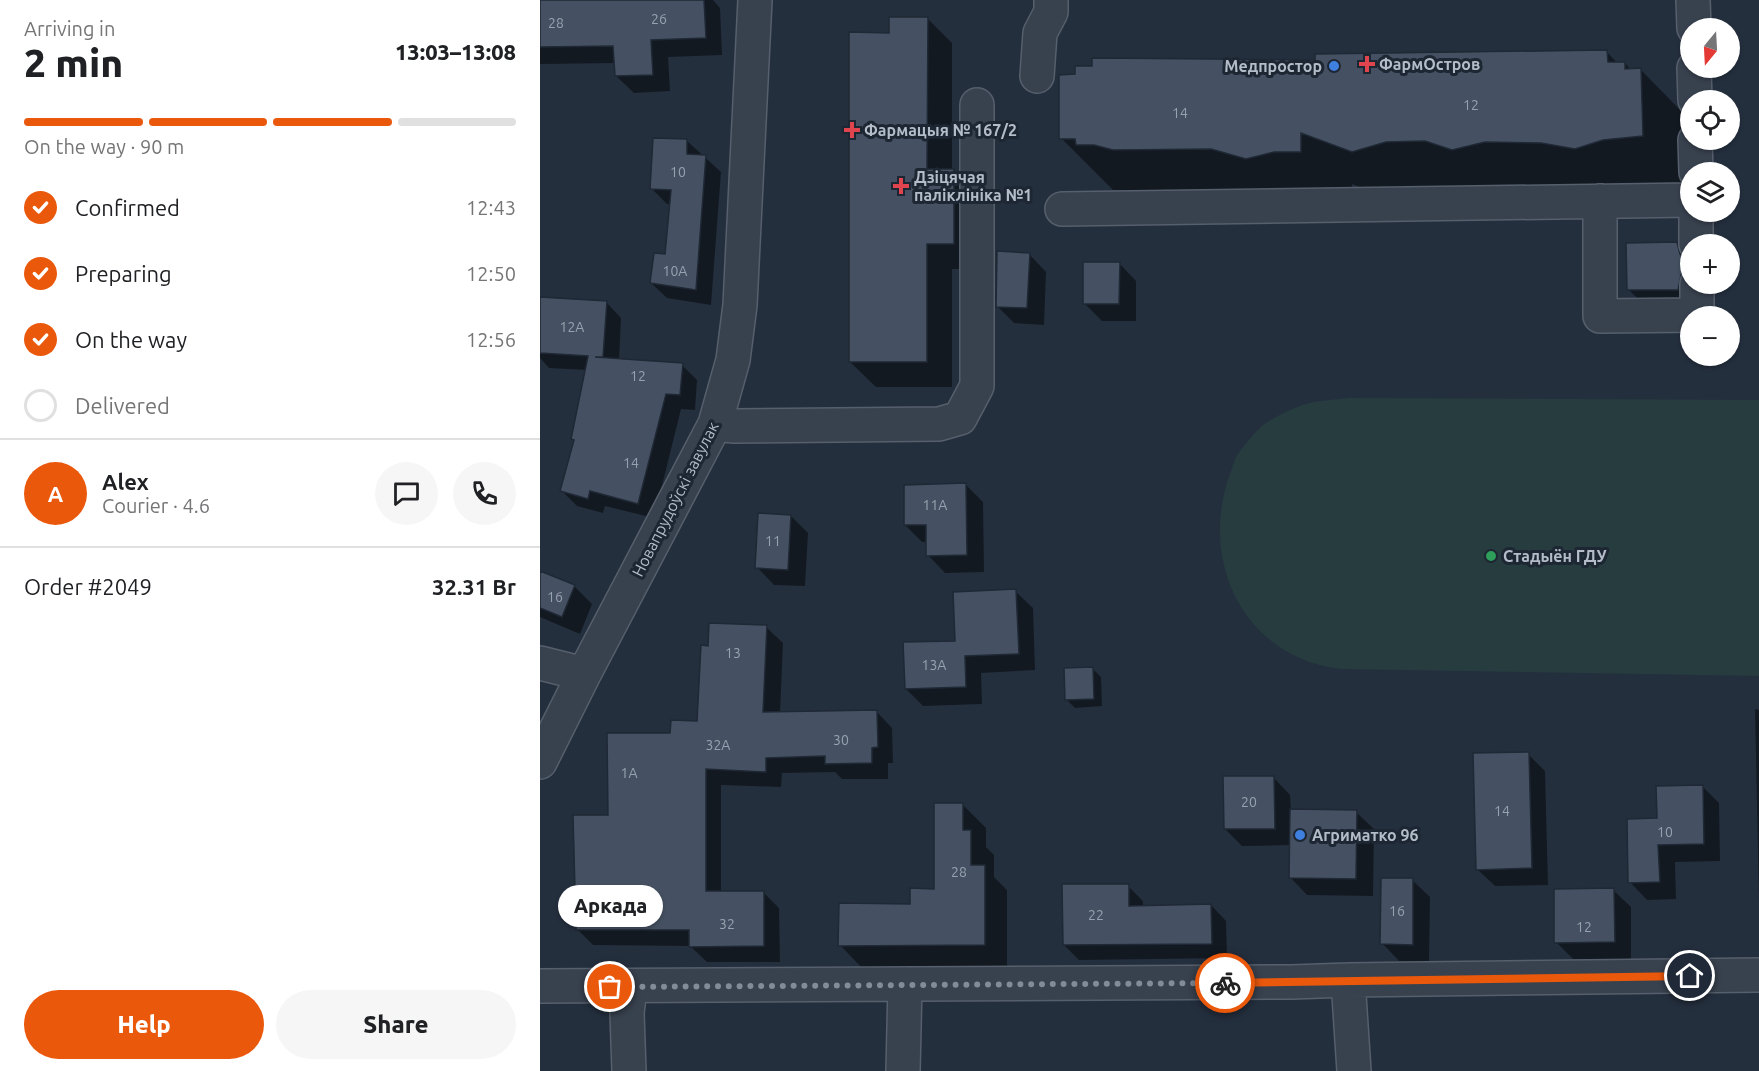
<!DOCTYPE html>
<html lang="en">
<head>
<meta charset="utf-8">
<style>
  :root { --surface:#fff; --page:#f6f6f6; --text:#202124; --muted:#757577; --line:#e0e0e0; --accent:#ea580c }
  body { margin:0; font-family:Ubuntu,sans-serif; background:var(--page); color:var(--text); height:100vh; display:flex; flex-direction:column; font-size:22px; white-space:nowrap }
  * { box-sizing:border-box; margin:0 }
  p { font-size:20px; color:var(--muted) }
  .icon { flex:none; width:33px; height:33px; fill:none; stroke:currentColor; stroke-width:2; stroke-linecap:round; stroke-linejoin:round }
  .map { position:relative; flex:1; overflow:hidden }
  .side { display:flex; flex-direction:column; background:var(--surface); width:540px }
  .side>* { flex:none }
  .needle { width:39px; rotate:198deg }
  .fabs { position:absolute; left:1140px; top:18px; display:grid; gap:12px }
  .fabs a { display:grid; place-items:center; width:60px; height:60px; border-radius:50%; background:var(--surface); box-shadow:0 2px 4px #0004; font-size:30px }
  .pin { position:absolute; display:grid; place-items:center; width:51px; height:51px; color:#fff; margin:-26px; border:3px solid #fff; border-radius:50%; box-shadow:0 2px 6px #0007 }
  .courier { position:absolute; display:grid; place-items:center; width:60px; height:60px; margin:-30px; border:4px solid #ea580c; border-radius:50%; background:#fff; color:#222; box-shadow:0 2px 8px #0007 }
  .bubble { position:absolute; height:42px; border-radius:21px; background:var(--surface); box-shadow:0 2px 4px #0004; font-size:20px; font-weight:800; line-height:42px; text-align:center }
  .overview em { font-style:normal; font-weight:800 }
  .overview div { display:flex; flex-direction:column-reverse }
  .overview { display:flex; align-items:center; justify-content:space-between; height:102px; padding:0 24px }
  h1 { font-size:39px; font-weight:800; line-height:45px }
  .bar { display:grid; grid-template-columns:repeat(4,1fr); gap:9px 6px; align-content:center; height:72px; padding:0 24px }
  .bar i { height:8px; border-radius:4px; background:var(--line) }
  .bar .current { background:var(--accent) }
  .bar p { grid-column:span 4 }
  .line { display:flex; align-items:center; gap:15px; padding:0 24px; border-top:2px solid var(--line) }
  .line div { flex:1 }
  .round { display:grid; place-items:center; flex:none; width:63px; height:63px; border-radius:32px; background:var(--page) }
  ol { padding:0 24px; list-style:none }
  li { display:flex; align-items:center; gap:18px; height:66px }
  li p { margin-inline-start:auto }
  li .icon { padding:6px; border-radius:50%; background:var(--accent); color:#fff; stroke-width:4 }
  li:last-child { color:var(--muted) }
  li i { width:33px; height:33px; border:3px solid var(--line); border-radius:50% }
  .primary-button { display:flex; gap:12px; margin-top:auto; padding:12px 24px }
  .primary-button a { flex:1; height:69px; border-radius:36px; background:var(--accent); color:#fff; font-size:24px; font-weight:800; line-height:69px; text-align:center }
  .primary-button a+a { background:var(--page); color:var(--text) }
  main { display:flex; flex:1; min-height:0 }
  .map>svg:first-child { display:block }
  .green { fill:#263c3f }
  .shadow { fill:#0007 }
  .building { fill:#455162; stroke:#1f2835; stroke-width:1.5 }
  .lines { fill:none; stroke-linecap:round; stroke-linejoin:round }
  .minor-casing { stroke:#565f6c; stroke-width:36 }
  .minor { stroke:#38414e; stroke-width:33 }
  .done { stroke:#828b98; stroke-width:6; stroke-dasharray:0 10.8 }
  .route { stroke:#ea580c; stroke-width:8 }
  .health-dot { fill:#e0444e; stroke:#1d2633; stroke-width:2 }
  .shop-dot { fill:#3f7fe0; stroke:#1d2633; stroke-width:2 }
  .leisure-dot { fill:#2e9e5b; stroke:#1d2633; stroke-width:2 }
  .labels { text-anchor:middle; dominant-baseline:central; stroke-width:6; stroke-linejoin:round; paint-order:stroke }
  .number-label { font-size:14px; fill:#98a1af }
  .poi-label { font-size:16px; font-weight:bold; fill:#b4bcc9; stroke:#1d2633; text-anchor:start }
  .street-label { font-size:16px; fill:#b4bcc9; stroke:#1d2633 }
</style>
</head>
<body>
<main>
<section class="side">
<div class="overview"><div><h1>2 min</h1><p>Arriving in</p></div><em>13:03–13:08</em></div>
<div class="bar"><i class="current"></i><i class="current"></i><i class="current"></i><i></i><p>On the way · 90 m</p></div>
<ol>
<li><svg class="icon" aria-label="check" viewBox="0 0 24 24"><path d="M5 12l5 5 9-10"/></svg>Confirmed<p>12:43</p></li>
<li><svg class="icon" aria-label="check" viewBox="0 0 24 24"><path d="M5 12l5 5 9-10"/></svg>Preparing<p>12:50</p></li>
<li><svg class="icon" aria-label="check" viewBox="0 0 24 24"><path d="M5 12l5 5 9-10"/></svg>On the way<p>12:56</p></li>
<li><i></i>Delivered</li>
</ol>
<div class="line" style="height:108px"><b class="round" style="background:var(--accent);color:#fff">A</b><div><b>Alex</b><p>Courier · 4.6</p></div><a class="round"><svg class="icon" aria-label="chat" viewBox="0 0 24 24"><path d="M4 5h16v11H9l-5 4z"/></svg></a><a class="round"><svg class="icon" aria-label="phone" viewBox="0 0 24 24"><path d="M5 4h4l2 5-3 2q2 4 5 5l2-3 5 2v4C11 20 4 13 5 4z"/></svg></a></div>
<div class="line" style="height:78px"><div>Order #2049</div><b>32.31 Br</b></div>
<div class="primary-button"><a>Help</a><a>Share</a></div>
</section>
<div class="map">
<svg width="1219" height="1071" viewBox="0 0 1219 1071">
  <rect width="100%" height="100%" fill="#242f3e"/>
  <path class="green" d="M808,398L1219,400V676L801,669C704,658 658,561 690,474C692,469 694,462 696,457C701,449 718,428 726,423C737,416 751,409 763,405C777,400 794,400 808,398Z"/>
  <path class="shadow" d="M0,0H173L180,8L182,55L128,57L130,91L94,93L76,76V63L0,64Z
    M387,18L412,43V171L439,196V269H412V387H336L310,362L351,34Z
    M1067,52L1078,64L1085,63L1091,70H1101L1150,120V188L865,204L812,184V203L589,196L583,190H573L521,138L776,61Z
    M147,141L181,172L171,305L127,298L111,283L126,256L131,204H127L111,188Z
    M1137,244L1150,258V284L1155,306L1106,307L1089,290Z
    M489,254L506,272L504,325L474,323L457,306Z
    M579,263L596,281V321H562L545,304Z
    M0,298L66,302L81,318L79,360L142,365L157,380L155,410L141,409L114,518L65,506L63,513L37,506L21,490L35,441L47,370L9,368L0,358Z
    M426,485L443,502L444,572L405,573L388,555V542H382L365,525Z
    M251,516L268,533L265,586L234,585L217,567Z
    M0,572L35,587L52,604L40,634L0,617Z
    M475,591L493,608L495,670L441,673L442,704L383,706L366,689Z
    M226,627L243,643L240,713L336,711L352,728L353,763H348V779H302L295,772L242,773L241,787L181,785V893L223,892L239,908L240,962H167L150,946L53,945L37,929L69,816L131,734L158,722L169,647Z
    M552,668L561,677L562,706L535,708L527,700Z
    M1215,709L1219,710V903Z
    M988,754L1005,771L1008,885L955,886L937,869Z
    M733,777L750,795L751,811L816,812L834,829L833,896L767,895L750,877L751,845L702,846L685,829Z
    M1162,786L1179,803L1180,861L1135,862L1136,899L1107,900L1090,882L1119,819Z
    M422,804L446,828V847L454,855V877L467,890V968L323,969L300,945L395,890Z
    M872,880L890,897L889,961H859L842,943Z
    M588,886L603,901V907L671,905L686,921L687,958L539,960L524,945Z
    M1073,890L1091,907V959H1033L1016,942Z"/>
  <path class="building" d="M0,0H164L166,38L111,40L113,75L75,76L73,46L0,47Z
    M349,17H388L387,169H414V244H387V362H309V32L349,33Z
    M1067,50L1068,62H1085V69L1101,68L1103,136L1063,140L1035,149L1001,143L945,142L912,150L885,141L846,142L812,152L761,133V152H734L706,159L671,149L573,150L554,145H536L535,139H519V75L535,74V66H552V58L775,60V54Z
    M113,138L147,139V154L166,155L156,290L110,283L114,253L125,254L131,190L110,189Z
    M1137,242L1140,254L1148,261V268L1141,275L1138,290H1087L1086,243Z
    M457,251L490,253L487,308L456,307Z
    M543,262H580L579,304H543Z
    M0,297L67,301L63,357H55L143,363L140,395L126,394L98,504L50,491L48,499L20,491L34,440L31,439L48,356L0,353Z
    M426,483L427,555L386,556V525H364V485Z
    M218,513L251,515L248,570L215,568Z
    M0,571L35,585L22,617L0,608Z
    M476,589L479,654L425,656L426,687L365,689L363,642L415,641L413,592Z
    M169,623L227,625L223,712L337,710L338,747L332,748V763L285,764V756L226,758V772L166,769V891H224V946L149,947V930H36L33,815H68L67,733H130L131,720L157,721L161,645L168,646Z
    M553,667L554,699L525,700L524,668Z
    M989,752L992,868L936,870L933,753Z
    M683,776H734L735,829H684Z
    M1163,785L1164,844L1118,845L1120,882L1088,883L1087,819L1117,818L1116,786Z
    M394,803H423V830H431V865H445V945L298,946L299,903L370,904V888L394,889Z
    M750,809L817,810L816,879L749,878Z
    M841,878H873V945L840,944Z
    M522,884H589V906L671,904L672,944L523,945Z
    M1074,888L1075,942L1014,943V889Z"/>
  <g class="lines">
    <g class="minor-casing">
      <path id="minor" d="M1153,0L1154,28
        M1154,68L1155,100
        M497,76L500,33L511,12V0
        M1155,140L1156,172
        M1060,201V316L1157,315V284
        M522,209L1150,200
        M1156,212V244
        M175,424L194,426L399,424L420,418L437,386V105
        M0,663L44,674
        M0,762L44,674L175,424L193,360L200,305L215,0
        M808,980L814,1071
        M0,986L752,982L808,980L1219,975
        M89,1071L87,1013L90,987
        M363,1071L365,984"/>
    </g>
    <use href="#minor" class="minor"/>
  </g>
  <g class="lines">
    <path class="done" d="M70,987L685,983"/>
    <path class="route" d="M685,983L1150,976"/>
  </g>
  <g class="health-dot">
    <path d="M824 55h6v6h6v6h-6v6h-6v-6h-6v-6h6z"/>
    <path d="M309 121h6v6h6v6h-6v6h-6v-6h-6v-6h6z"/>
    <path d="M358 177h6v6h6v6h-6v6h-6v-6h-6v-6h6z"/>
  </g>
  <g class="shop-dot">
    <circle cx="794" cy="66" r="6"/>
    <circle cx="760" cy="835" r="6"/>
  </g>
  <circle class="leisure-dot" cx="951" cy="556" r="6"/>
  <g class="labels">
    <g class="number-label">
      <text x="119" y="19">26</text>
      <text x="16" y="23">28</text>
      <text x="931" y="105">12</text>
      <text x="640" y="113">14</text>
      <text x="138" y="172">10</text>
      <text x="135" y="271">10А</text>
      <text x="32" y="327">12А</text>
      <text x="98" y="376">12</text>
      <text x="91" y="463">14</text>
      <text x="395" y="505">11А</text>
      <text x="233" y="541">11</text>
      <text x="15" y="597">16</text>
      <text x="193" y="653">13</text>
      <text x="394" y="665">13А</text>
      <text x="301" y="740">30</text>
      <text x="178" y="745">32А</text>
      <text x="89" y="773">1А</text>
      <text x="709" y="802">20</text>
      <text x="962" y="811">14</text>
      <text x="1125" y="832">10</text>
      <text x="419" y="872">28</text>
      <text x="857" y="911">16</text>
      <text x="556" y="915">22</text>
      <text x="187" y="924">32</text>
      <text x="1044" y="927">12</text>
    </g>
    <g class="poi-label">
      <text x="839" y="64">ФармОстров</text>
      <text x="782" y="66" text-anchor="end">Медпростор</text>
      <text x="324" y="130">Фармацыя № 167/2</text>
      <text x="374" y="177">Дзіцячая<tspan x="374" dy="18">паліклініка №1</tspan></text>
      <text x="963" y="556">Стадыён ГДУ</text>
      <text x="772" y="835">Агриматко 96</text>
    </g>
    <g class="street-label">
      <text transform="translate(135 499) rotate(-63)">Новапрудоўскі завулак</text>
    </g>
  </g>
</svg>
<div class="fabs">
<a><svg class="needle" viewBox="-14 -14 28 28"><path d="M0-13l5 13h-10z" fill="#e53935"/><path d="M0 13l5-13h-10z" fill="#757577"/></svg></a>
<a><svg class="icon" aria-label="locate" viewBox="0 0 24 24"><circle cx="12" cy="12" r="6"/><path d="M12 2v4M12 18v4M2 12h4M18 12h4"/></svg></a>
<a><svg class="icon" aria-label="layers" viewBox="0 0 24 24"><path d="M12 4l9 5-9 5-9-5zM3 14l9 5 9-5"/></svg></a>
<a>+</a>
<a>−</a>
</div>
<div class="pin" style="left:70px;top:987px;background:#ea580c"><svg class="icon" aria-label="bag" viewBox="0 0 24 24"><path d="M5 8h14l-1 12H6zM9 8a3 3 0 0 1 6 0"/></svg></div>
<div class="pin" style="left:1150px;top:976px;background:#1f2937"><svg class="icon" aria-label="home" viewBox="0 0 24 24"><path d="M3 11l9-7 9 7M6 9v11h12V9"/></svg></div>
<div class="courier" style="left:685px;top:983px"><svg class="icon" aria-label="bike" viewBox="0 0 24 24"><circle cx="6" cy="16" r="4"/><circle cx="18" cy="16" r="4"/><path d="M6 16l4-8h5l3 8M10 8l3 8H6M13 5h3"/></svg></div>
<div class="bubble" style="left:18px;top:885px;width:105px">Аркада</div>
</div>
</main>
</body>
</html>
